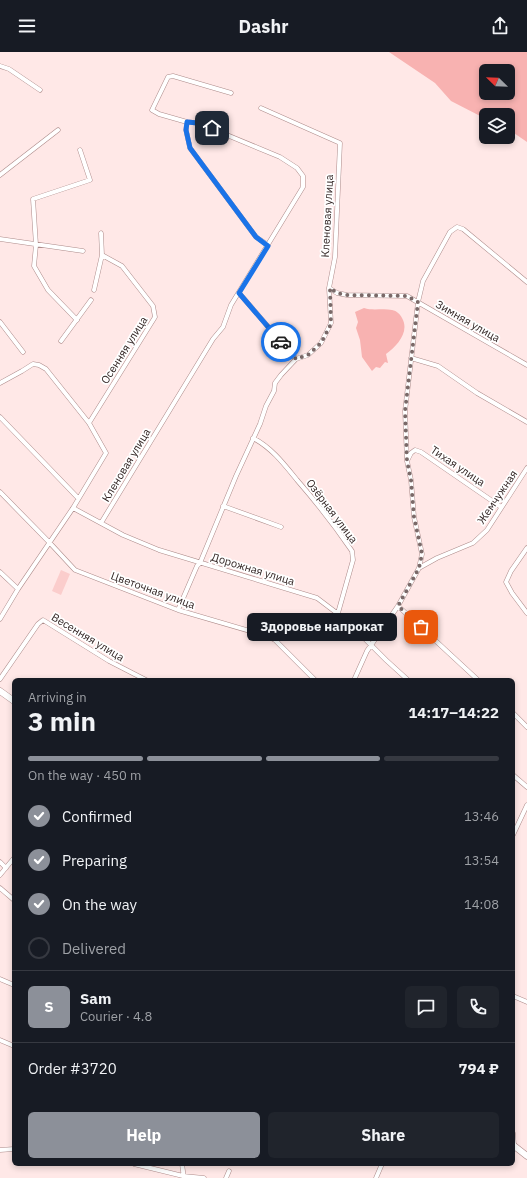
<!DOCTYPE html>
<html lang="en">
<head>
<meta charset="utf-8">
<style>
  :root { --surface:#171b24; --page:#20242c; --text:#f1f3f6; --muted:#9ea1a6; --line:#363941; --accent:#8c9099 }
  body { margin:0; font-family:"IBM Plex Sans",sans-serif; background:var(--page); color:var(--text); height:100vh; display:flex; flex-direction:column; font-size:15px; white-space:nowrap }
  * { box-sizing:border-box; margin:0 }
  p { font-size:13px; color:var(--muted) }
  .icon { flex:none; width:22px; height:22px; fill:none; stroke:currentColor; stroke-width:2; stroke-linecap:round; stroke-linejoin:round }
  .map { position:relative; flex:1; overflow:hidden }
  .sheet { position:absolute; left:12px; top:626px; width:503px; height:488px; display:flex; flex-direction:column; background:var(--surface); border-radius:6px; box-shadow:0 2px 6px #0003 }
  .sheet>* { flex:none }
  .needle { width:26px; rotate:293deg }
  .controls { position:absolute; left:479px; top:12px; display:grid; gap:8px }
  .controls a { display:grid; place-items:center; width:36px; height:36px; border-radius:6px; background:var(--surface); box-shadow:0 2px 6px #0003; font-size:20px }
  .pin { position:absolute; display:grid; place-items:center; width:34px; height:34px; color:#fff; margin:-17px; border-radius:8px; box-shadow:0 2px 6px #0006 }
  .courier { position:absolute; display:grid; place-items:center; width:40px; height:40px; margin:-20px; border:3px solid #1a73e8; border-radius:50%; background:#fff; color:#222; box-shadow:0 1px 5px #0007 }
  .bubble { position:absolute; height:28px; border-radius:6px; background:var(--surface); box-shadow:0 2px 6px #0003; font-size:13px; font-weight:700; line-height:28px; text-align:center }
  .head em { font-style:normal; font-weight:700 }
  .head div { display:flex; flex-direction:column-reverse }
  .head { display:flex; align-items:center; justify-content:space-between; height:68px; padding:0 16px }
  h1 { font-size:26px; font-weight:700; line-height:30px }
  .bar { display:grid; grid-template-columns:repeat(4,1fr); gap:6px 4px; align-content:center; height:48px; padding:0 16px }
  .bar i { height:5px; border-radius:3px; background:var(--line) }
  .bar .on { background:var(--accent) }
  .bar p { grid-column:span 4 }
  .line { display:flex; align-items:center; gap:10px; padding:0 16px; border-top:1px solid var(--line) }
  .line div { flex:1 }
  .round { display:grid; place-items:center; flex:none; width:42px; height:42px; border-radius:6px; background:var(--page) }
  ol { padding:0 16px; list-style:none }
  li { display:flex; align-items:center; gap:12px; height:44px }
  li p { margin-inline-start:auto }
  li .icon { padding:4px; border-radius:50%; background:var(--accent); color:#fff; stroke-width:4 }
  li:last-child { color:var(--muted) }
  li i { width:22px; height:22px; border:2px solid var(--line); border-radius:50% }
  .primary-button { display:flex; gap:8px; margin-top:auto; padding:8px 16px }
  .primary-button a { flex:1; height:46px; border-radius:6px; background:var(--accent); color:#fff; font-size:16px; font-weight:700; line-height:46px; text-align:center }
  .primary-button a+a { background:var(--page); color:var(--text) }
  header { display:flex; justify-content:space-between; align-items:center; height:52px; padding:0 16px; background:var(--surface); font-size:18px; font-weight:700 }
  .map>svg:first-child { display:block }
  .green { fill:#fbcdcc }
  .water { fill:#f8b2b1; fill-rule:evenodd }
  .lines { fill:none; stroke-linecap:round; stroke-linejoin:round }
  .street-casing { stroke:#ad8b8a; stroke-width:5 }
  .secondary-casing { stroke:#ad8b8a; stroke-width:7 }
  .street { stroke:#fff; stroke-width:4 }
  .secondary { stroke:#fff; stroke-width:6 }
  .done { stroke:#7a6968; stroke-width:4; stroke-dasharray:0 7.2 }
  .route { stroke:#1a73e8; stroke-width:5 }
  .labels { text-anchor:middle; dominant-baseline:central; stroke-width:3.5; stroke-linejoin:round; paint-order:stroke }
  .street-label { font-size:11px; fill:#322524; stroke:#fff }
</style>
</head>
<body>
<header><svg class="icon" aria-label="menu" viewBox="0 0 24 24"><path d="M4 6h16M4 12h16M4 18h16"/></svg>Dashr<svg class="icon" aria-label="share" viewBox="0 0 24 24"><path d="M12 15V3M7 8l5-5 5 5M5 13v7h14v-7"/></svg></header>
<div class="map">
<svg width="527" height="1126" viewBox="0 0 527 1126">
  <rect width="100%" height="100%" fill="#ffe8e7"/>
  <path class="green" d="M61,518L70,522L61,543L52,539Z"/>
  <path class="water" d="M389,0H527V90L508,77V63H486V67L451,49L435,31ZM486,19H508V41H486Z
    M364,256C373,259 383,256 392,258C397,259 400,262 402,266C410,280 397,294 386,302L388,311L385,310L380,316L376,315L372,319L362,305L360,288L356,276L358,270L355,260Z"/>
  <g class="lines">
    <g class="street-casing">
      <path id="street" d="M0,14L9,17L40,38
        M231,41L173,24L168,25L152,58L159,62L187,70L186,78L190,96L256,185L268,193
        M0,123L58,78
        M0,187L83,199
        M329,236L337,241L347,243L407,244L527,313
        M94,238L102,203L101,181
        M239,241L296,307L308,303L321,291L331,271L329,236L335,205L340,91L261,56
        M77,268L48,238L34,214L36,193L33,147L90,128L80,98
        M0,270L23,300
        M61,289L91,248
        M411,306L438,314L477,341L527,370
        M0,331L22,319L33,312L39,313L46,317L89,371L106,401L73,456L18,537L0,567
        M0,365L78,446
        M89,371L155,265L153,254L122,214L102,203
        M253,386C272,396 284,412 297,428C317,451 335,474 352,499L353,508L338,561
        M407,409L411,401L415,398L421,400L501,455
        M0,440L49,490L75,518L178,558L267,584L275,588L315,628
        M223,454L281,475
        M73,456L123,483L159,498L317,546L346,568L386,608L408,628
        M101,471L213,287L223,275L231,253L303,135V124L297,116L280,105L198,71L187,70
        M527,496L511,519L506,530L512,541L527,561
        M419,516L437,506L473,491L487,478L527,416
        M0,520L18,537
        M398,554L478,628
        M178,558L197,514L200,511L236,424L260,372L266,354L274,339L275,331L281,323L296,307
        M0,627L38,572L43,568L109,609L146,628
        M354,628L367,599L398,554L419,516L422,502L414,465L411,428L407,409L405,359L418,250L423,229L450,180L457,175L463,177L527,230
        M513,661L527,675
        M513,723L527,735
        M513,783L527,753
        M0,810L6,816
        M0,823L14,806
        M0,836L14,848
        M0,927L14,933
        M513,944L527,950
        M0,988L14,994
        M513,1081L514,1094
        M0,1098L14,1097
        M134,1112L183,1124L204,1126
        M182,1112L184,1126
        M226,1126L229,1119
        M376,1126L382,1112"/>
    </g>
    <g class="secondary-casing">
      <path id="secondary" d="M0,639L14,649
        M513,1093L527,1104"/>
    </g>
    <use href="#street" class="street"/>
    <use href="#secondary" class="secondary"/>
  </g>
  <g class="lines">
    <path class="done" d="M281,290L296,307L308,303L321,291L331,272L330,236L337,241L347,243L407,244L418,250L405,359L407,409L411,428L414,465L422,502L419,516L398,554L421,575"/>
    <path class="route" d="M212,76L198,71L187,70L186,78L190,96L256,185L268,194L239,241L281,290"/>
  </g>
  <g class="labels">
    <g class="street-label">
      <text transform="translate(327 164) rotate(-87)">Кленовая улица</text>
      <text transform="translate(468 269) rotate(30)">Зимняя улица</text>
      <text transform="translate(124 298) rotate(-58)">Осенняя улица</text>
      <text transform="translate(126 413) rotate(-59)">Кленовая улица</text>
      <text transform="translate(458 414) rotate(34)">Тихая улица</text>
      <text transform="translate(497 445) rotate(-56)">Жемчужная</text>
      <text transform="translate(332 459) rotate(53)">Озёрная улица</text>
      <text transform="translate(253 517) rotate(17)">Дорожная улица</text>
      <text transform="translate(153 538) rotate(20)">Цветочная улица</text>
      <text transform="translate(88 585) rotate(31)">Весенняя улица</text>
    </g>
  </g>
</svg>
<div class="controls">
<a><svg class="needle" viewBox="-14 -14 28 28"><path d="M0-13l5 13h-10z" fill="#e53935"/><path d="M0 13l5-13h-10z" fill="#9ea1a6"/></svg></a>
<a><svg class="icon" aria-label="layers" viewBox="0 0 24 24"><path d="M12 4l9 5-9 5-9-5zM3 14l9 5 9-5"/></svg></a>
</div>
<div class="pin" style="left:421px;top:575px;background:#ea580c"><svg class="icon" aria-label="bag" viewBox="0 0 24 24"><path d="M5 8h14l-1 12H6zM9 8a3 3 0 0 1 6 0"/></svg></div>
<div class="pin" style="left:212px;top:76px;background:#1f2937"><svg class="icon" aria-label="home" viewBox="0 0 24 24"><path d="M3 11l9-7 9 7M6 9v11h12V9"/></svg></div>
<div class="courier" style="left:281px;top:290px"><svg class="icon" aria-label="car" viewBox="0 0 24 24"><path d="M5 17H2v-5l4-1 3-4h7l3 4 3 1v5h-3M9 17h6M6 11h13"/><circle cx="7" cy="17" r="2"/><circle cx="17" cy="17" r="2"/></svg></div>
<div class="bubble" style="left:247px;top:561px;width:150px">Здоровье напрокат</div>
<section class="sheet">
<div class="head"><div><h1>3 min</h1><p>Arriving in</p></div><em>14:17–14:22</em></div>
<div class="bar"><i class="on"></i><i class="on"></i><i class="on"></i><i></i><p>On the way · 450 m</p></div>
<ol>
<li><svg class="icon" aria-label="check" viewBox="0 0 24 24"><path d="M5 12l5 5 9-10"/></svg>Confirmed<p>13:46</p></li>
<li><svg class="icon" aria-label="check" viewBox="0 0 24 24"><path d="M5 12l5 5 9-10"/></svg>Preparing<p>13:54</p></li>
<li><svg class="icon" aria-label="check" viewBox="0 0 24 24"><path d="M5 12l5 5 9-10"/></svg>On the way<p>14:08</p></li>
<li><i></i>Delivered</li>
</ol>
<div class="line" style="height:72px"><b class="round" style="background:var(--accent);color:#fff">S</b><div><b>Sam</b><p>Courier · 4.8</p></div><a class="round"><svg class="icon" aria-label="chat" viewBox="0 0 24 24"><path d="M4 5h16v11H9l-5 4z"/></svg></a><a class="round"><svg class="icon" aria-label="phone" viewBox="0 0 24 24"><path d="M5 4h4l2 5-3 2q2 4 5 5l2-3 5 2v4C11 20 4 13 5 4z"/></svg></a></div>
<div class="line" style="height:52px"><div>Order #3720</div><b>794 ₽</b></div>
<div class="primary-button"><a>Help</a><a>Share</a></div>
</section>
</div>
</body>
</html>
